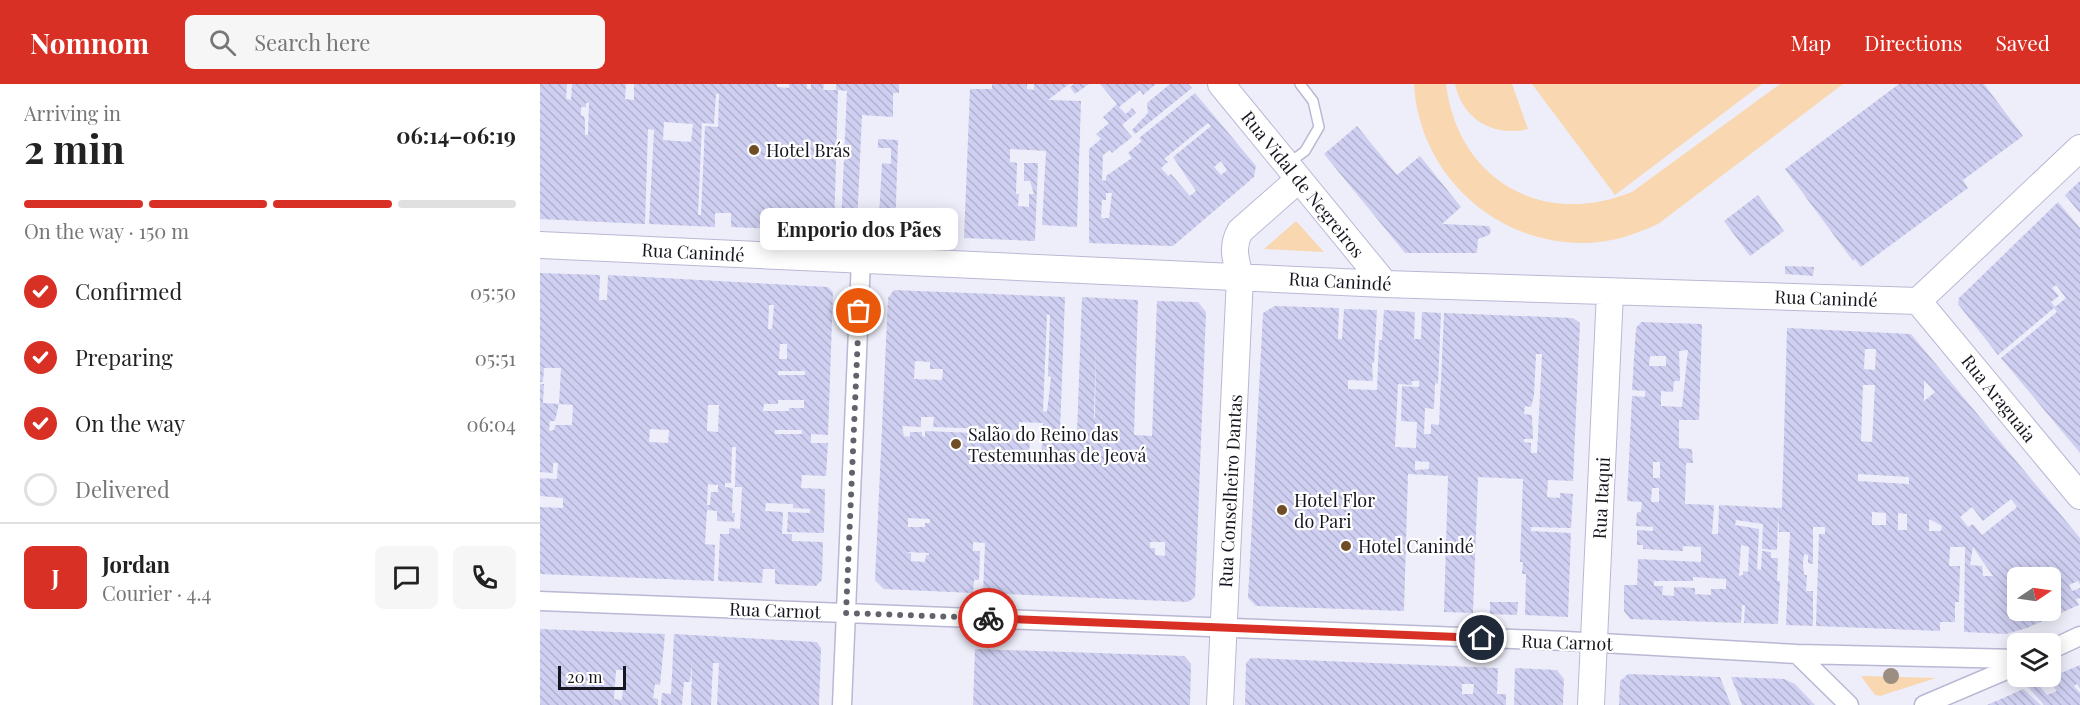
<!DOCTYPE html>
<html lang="en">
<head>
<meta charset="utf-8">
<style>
  :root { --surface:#fff; --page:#f6f6f6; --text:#222; --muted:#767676; --line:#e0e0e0; --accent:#d93025 }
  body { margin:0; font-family:"Playfair Display",serif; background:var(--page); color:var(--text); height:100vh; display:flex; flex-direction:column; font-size:22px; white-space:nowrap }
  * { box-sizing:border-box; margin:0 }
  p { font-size:20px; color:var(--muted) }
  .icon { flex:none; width:33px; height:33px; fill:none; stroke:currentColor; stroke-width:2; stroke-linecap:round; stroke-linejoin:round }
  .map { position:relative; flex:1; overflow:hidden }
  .sheet { display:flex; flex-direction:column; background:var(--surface); width:540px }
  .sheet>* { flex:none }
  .needle { width:39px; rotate:77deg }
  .fabs { position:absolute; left:1467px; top:483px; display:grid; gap:12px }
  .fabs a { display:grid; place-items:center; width:54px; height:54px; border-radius:9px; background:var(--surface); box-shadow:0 3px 15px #0003; font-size:30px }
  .scale { position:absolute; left:18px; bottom:15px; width:68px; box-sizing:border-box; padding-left:6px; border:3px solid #161620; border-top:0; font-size:16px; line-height:21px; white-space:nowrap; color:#161620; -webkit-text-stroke:4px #fff; paint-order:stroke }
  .pin { position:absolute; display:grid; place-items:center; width:51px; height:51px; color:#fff; margin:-26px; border:3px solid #fff; border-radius:50%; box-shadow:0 2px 6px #0007 }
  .courier { position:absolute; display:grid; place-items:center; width:60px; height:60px; margin:-30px; border:4px solid #d93025; border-radius:50%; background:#fff; color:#222; box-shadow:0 2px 8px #0007 }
  .bubble { position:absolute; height:42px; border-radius:9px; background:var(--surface); box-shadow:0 3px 15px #0003; font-size:20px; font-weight:700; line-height:42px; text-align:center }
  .headline em { font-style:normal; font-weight:700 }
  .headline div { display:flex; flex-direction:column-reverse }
  .headline { display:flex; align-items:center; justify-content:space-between; height:102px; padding:0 24px }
  h1 { font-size:39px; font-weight:700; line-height:45px }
  .bar { display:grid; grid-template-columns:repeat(4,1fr); gap:9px 6px; align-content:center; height:72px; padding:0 24px }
  .bar i { height:8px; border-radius:4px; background:var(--line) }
  .bar .selected { background:var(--accent) }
  .bar p { grid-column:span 4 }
  .line { display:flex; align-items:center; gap:15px; padding:0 24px; border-top:2px solid var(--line) }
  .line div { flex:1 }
  .round { display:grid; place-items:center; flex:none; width:63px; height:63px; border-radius:9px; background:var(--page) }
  ol { padding:0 24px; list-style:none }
  li { display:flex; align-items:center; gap:18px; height:66px }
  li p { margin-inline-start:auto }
  li .icon { padding:6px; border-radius:50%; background:var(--accent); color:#fff; stroke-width:4 }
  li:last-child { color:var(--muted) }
  li i { width:33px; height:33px; border:3px solid var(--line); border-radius:50% }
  header { display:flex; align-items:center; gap:36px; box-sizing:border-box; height:84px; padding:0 30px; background:var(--accent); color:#fff }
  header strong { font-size:28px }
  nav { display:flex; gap:33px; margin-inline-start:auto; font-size:21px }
  .search { width:420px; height:54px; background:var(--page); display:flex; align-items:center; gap:15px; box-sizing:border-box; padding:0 21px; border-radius:9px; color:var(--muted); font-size:22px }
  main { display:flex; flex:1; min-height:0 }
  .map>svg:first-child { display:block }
  .park { fill:#f8d7b1 }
  .building { fill:url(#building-back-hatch); fill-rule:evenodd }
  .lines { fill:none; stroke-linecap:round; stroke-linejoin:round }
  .lane-casing { stroke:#b9b8d4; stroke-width:12 }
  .street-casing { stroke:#b9b8d4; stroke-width:21 }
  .secondary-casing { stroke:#b9b8d4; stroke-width:28 }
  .lane { stroke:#fff; stroke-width:9 }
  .street { stroke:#fff; stroke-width:18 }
  .secondary { stroke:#fff; stroke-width:26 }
  .tree { fill:#9d8e82 }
  .done { stroke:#62626c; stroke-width:6; stroke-dasharray:0 10.8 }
  .route { stroke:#d93025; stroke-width:8 }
  .poi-dot { fill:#6f4e25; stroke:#fff; stroke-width:2 }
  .labels { text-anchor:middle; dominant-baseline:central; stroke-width:4.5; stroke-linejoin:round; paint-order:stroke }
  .poi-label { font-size:18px; fill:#161620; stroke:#fff; text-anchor:start }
  .street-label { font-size:18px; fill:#161620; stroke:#fff }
</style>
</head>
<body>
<header>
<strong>Nomnom</strong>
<div class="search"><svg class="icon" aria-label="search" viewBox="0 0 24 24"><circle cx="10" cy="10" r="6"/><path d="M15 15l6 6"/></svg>Search here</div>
<nav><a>Map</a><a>Directions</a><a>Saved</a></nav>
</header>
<main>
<section class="sheet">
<div class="headline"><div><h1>2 min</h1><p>Arriving in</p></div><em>06:14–06:19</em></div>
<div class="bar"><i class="selected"></i><i class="selected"></i><i class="selected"></i><i></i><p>On the way · 150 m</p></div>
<ol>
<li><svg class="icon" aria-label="check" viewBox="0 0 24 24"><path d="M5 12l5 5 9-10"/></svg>Confirmed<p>05:50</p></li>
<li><svg class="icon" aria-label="check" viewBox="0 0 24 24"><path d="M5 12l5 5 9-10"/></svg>Preparing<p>05:51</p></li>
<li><svg class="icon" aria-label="check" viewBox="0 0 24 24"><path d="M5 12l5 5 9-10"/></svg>On the way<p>06:04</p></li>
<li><i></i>Delivered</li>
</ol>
<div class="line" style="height:108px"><b class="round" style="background:var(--accent);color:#fff">J</b><div><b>Jordan</b><p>Courier · 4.4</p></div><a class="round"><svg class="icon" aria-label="chat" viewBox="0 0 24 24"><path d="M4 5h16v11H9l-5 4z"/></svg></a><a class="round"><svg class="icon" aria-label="phone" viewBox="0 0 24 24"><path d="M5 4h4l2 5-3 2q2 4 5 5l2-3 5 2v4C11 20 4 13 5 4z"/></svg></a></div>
</section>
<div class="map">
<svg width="1540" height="621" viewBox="0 0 1540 621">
  <defs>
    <pattern id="building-back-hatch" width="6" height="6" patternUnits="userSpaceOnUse" patternTransform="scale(1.5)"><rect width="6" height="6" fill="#cfcff2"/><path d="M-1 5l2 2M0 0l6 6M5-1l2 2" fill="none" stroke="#b1b1cf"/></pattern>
  </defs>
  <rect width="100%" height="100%" fill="#eeeefa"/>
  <path class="park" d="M874,0H906C918,97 1003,144 1092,108L1240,0H1303L1118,140C1096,150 1073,158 1048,159C957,162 879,91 874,0Z
    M915,0H972L988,45C953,53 923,36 915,0Z
    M992,0H1222L1075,111Z
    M756,137L784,168L724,165Z
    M1321,592H1325L1396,594L1340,612L1335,611Z"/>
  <path class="building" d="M0,0H27L26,15L31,16L32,0H86L85,15L94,16V0H237V3L249,4V0H267V5H271V0H284L283,6H296V0H359V9H353V33L322,31L317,142L301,141L307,7L298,6L294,148L191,143V129H175V143L109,140L114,46L108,45L105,140L0,135ZM176,10H179L178,43L165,42L161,131H158L162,39L174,40ZM46,19H49L48,51H45V37L44,32H41V23H46ZM124,38L153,40L151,58L123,56Z
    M452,0H487V5L494,6V0H529L508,16L541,17L537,143L502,141L506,67L470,65V78L477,79L476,110H479L478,122L489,123V110H494L490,97H484V79H498L495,157L424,154L430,5H452Z
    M534,0H549L535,10L530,3Z
    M560,0H616L603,11L600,6L579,23L586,30L592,24L596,29L582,41L592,53L572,69L570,66L563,71L562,96L566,97V92L592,74L588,69L602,57L599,54L655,9L716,82L714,93L633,162L549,159V65L561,55L556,50L569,39L563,33L577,20ZM668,39L671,42L633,73L656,107L650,112L631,90L628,92L621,84L628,78L624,75ZM681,77L687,86L681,91L674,83ZM566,109H572L569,134H561L562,116H566Z
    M630,0H648L652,4L595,50L592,46L608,29L607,19Z
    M1359,0H1444L1483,52L1423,96L1428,104L1321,183L1315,175L1313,177L1245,85Z
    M817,42L857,91L880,72L921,123L902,140L949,142L951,147L949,151L938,155L937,169H865L784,70Z
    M338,55L358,56L355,150H338L342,79L351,80V64H338Z
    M1540,97V129L1525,111Z
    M1218,111L1244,147L1210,172L1184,137Z
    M1518,118L1540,144V369L1461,274L1517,228L1514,224L1458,271L1418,220L1419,214ZM1516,201L1526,214L1515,223L1511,218L1519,212L1512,204Z
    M1245,182L1274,183L1273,192L1245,190Z
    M0,189L60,191L59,216H67L68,191L288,203L293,208L288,351L271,350V359H288L286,392L262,391L261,404L285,405L284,449L247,448L248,428L270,429V425L253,424V420L226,419L225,427L243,428L242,450H252V457L283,458L282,496L276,502L235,500V485H223L222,499L178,497L180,450H189V444L200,445L202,403H195L196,363H192L191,399H185V403L193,404L192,429H195L194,438L177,437V427L167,426L165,460L175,461L174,497L0,490V423L23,424V414L0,412V394L17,395L18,379H13V389L0,388V300H4L3,319L19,320L15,337H10L9,347L14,346L15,341H32L33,321L19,320L21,284H4L3,298H0ZM229,221H234L232,245H228ZM240,260H247V275H239ZM238,287H265V291H238ZM238,316H264V324H249V327H223L224,320H238ZM168,321H179L178,348L167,347ZM110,345L129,346L128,359L109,358ZM235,346H262V350H235ZM168,400L178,401V408H171L170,421H167Z
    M354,206L525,213L520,348H537L542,213L598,216L594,351L612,352L617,217L658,218L666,228L655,513L648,518L443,509L445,459L433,458V467H440L439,496H434L433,509L344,505L335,496L348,214ZM507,230L510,231L508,292L511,293L507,328L503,327ZM556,261L555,334H554ZM375,277L390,278V285H403L402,296L374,295ZM381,333H394L393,343L479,346V338L503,339L501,374H483L489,369L490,357L483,351L385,347V353L382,352V348H370V353L364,352L362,342L381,343ZM368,434L390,435V439H385V443H368ZM610,458H625V472L615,471V464H610ZM367,468L389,469V471H386L385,478L371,477V470Z
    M735,222L799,224L798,255H802L804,225L837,226L834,279H832L833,297L808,296V305L837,306L839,256H842L844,226L875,228L874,255H881L882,228L901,229L898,300L895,299L894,325L885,324L884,350H891V340L899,341L904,229L1033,234L1040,239L1033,397L1008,396L1007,413L1020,414V409L1033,410L1031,444L991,443V447L1031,449L1028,533L985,531L986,490H982L983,478H980L983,395L938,393L933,529L904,528L908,392L868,390L864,527L716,522L708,514L723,229ZM996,270H1002L997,369H991V359L984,358V355H993L992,331L984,330L985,322L991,323L994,311ZM872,297H879V303L862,302L861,337L877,338L876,364L855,363L858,300L872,301ZM875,377L889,378V385L875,386Z
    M1101,238L1162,240L1159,336H1139V364L1152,365L1153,379H1146L1145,420L1174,421L1172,450H1178L1179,421L1242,424L1247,244L1371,250L1540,454V501L1538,497L1529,501L1532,507L1540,504V514L1536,515L1539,521L1487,544L1466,550L1424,548L1425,463H1410L1409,482H1420L1419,518H1415V538H1400V547L1276,542L1279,450H1285V443H1273V480L1268,479V471L1264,470L1263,479L1264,491H1267L1266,507H1273V542L1246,541L1250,448H1239L1238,429L1237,466L1222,465L1223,440L1196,436L1195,441L1219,445L1217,485L1221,486L1222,467L1231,468V474H1238L1237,497H1240L1238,540L1204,539L1205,521H1202L1201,539L1090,535L1084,527V501H1097L1098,475L1161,478V463L1143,462V467L1103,465V461H1097V446L1113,447V443L1096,442L1097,428H1101L1102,418L1087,417L1092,312L1105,313V307L1092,306L1096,244ZM1325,265H1336L1335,286L1324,285ZM1148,266L1142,323L1121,322V307L1133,308L1134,297H1140L1139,267ZM1110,272H1126V282H1109ZM1384,296L1395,308L1384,317ZM1323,301H1335L1332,358L1321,357ZM1113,378H1120V394H1113ZM1318,390L1369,393V400L1318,397ZM1112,404H1119V418H1111ZM1471,415L1477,423L1442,451L1433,440L1428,443L1420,433L1432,423L1443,437ZM1332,428L1346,429V441H1332ZM1358,429L1367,430V446H1358ZM1389,435L1402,442L1401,447H1389ZM1201,461L1209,463L1208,488L1203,487V491L1199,492ZM1433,463L1443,478L1453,492H1443L1442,482L1430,481ZM1153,493L1186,495V505H1171V511L1155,510V504L1134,503V512L1122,511L1123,502H1114V497H1153ZM1478,494H1510V526H1478Z
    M950,518H978L977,531L950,530Z
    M0,545L125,550L120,601L115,600L113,614L118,615V621H0ZM76,586H85L82,616L74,615Z
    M134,550L277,558L281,564L279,621H177L179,579H173L171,621H151L152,579L150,598H144L142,621H121L122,609L131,610Z
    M435,565L644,572L651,580L650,621H433Z
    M711,574L958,584L957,610H966V621H705L706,579ZM922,600H934L933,610H922Z
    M1540,581V604L1537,600L1534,602L1540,609V621H1504L1488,603L1497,599L1507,611L1517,607L1507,595Z
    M975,584L1017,586L1024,595L1023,621H974Z
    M1088,590L1180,593L1191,621H1079L1080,597Z
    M1191,593L1244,595L1255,600L1275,621H1202Z
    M1483,605L1501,621H1447L1470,611Z"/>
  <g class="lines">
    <g class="lane-casing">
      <path id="lane" d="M749,79L765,67L779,43L773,17L760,0"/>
    </g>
    <g class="street-casing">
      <path id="street" d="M0,517L1026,557L1257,570L1478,575
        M1510,566L1540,552
        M1257,570L1309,621
        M302,621L321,176
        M1384,621L1478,581"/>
    </g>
    <g class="secondary-casing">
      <path id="secondary" d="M681,0L845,200
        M0,161L845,200L1378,217L1540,64
        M1378,217L1540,412
        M680,621L700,193C696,176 691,163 700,147L759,95
        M1051,621L1070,208"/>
    </g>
    <use href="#lane" class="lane"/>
    <use href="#street" class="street"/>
    <use href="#secondary" class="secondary"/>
  </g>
  <circle class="tree" cx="1351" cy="592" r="8"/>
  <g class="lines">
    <path class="done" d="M319,227L306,529L448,534"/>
    <path class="route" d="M448,534L942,554"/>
  </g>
  <g class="poi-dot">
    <circle cx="214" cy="66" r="6"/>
    <circle cx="416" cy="360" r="6"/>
    <circle cx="742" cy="426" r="6"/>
    <circle cx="806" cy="462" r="6"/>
  </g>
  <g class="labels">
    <g class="poi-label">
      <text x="226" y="66">Hotel Brás</text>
      <text x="428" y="350">Salão do Reino das<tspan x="428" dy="21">Testemunhas de Jeová</tspan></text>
      <text x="754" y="416">Hotel Flor<tspan x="754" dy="21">do Pari</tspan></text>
      <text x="818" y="462">Hotel Canindé</text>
    </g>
    <g class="street-label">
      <text transform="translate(763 100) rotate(51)">Rua Vidal de Negreiros</text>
      <text transform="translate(153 168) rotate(3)">Rua Canindé</text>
      <text transform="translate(800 197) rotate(3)">Rua Canindé</text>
      <text transform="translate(1286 214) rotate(2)">Rua Canindé</text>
      <text transform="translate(1459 314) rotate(51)">Rua Araguaia</text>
      <text transform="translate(690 407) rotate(-87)">Rua Conselheiro Dantas</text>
      <text transform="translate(1061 414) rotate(-87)">Rua Itaqui</text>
      <text transform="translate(235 526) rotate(2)">Rua Carnot</text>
      <text transform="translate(1027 558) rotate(2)">Rua Carnot</text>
    </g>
  </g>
</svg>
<div class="fabs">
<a><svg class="needle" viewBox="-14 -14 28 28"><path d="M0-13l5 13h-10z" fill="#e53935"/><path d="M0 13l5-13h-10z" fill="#767676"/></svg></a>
<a><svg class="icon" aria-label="layers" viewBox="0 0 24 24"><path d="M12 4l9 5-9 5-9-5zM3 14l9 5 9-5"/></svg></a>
</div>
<div class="scale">20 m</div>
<div class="pin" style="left:319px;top:227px;background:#ea580c"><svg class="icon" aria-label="bag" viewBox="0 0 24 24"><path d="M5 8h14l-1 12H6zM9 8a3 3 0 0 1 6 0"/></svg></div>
<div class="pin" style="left:942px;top:554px;background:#1f2937"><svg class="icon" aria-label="home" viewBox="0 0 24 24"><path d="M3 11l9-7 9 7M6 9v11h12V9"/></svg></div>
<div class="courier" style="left:448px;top:534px"><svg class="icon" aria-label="bike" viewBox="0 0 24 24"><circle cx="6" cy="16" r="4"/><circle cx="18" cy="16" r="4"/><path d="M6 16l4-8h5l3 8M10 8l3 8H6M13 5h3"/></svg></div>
<div class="bubble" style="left:220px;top:124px;width:198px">Emporio dos Pães</div>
</div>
</main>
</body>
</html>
